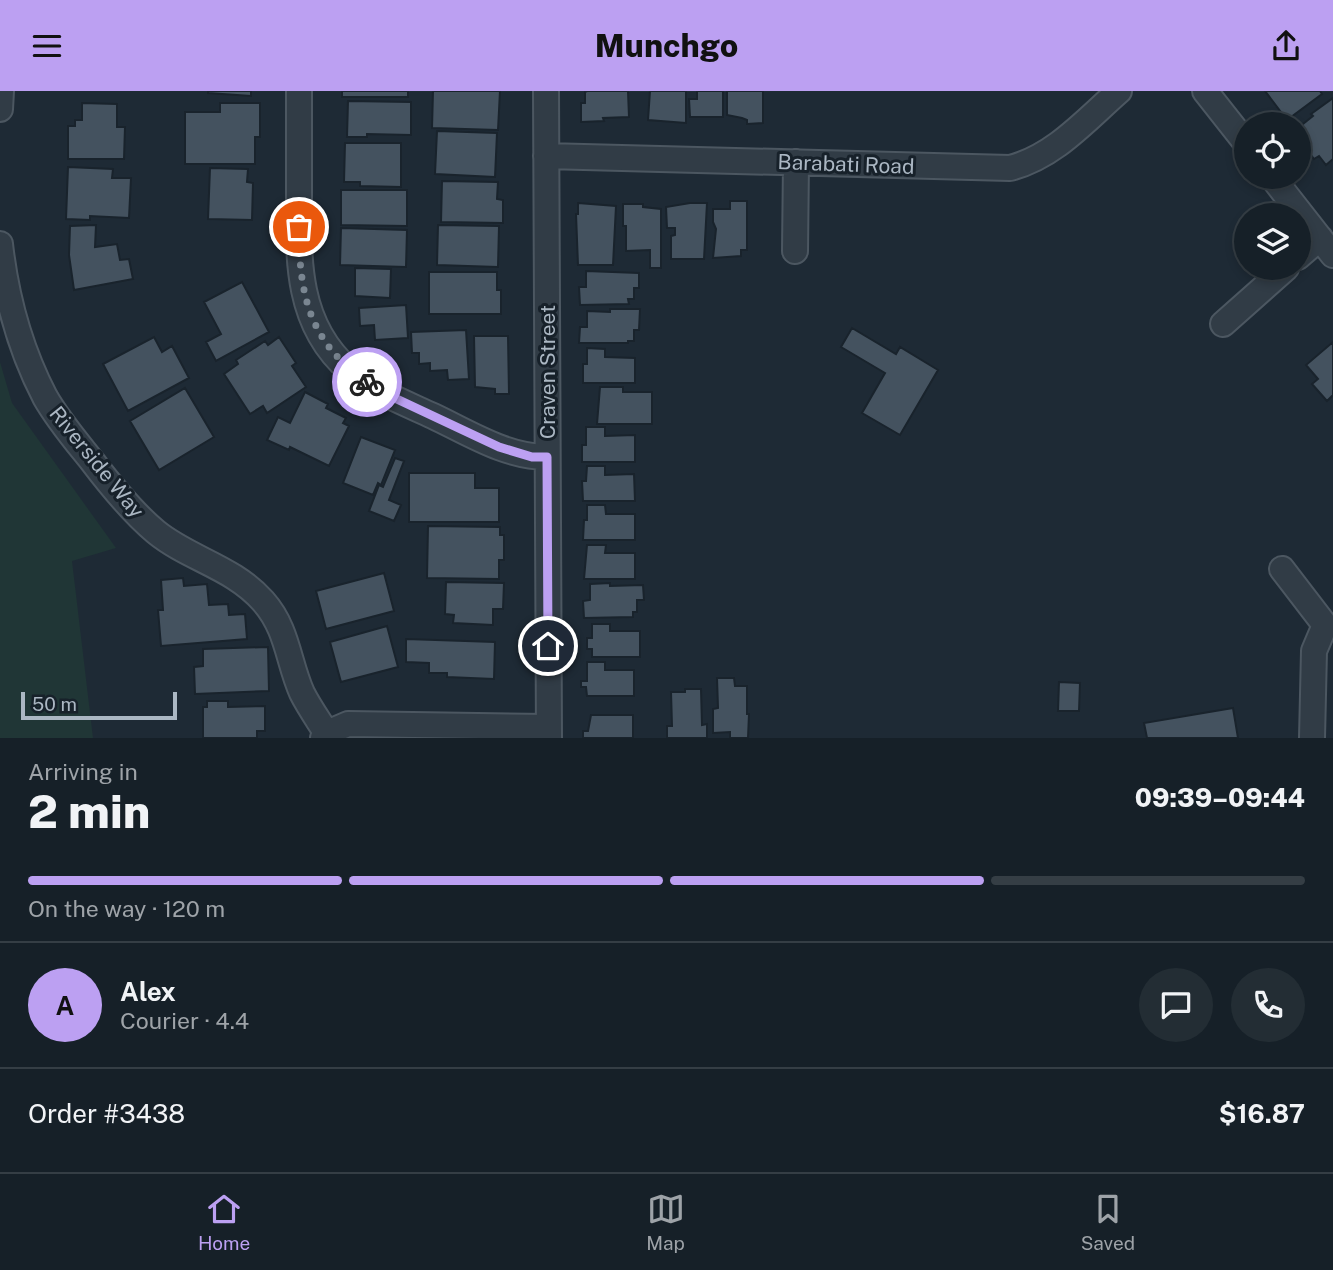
<!DOCTYPE html>
<html lang="en">
<head>
<meta charset="utf-8">
<style>
  :root { --surface:#162028; --page:#232d34; --text:#f1f3f6; --muted:#9ea3a8; --line:#353e45; --accent:#bca0f2 }
  body { margin:0; font-family:"Public Sans",sans-serif; background:var(--page); color:var(--text); height:100vh; display:flex; flex-direction:column; font-size:26px; white-space:nowrap }
  * { box-sizing:border-box; margin:0 }
  p { font-size:23px; color:var(--muted) }
  .icon { flex:none; width:38px; height:38px; fill:none; stroke:currentColor; stroke-width:2; stroke-linecap:round; stroke-linejoin:round }
  .map { position:relative; height:647px; overflow:hidden }
  .drawer { display:flex; flex-direction:column; background:var(--surface); flex:1 }
  .drawer>* { flex:none }
  .buttons { position:absolute; left:1234px; top:21px; display:grid; gap:14px }
  .buttons a { display:grid; place-items:center; width:77px; height:77px; border-radius:50%; background:var(--surface); box-shadow:0 4px 10px #0003,0 0 0 2px var(--line); font-size:35px }
  .scale { position:absolute; left:21px; bottom:18px; width:156px; box-sizing:border-box; padding-left:7px; border:4px solid #abb7c3; border-top:0; font-size:19px; line-height:24px; white-space:nowrap; color:#abb7c3; -webkit-text-stroke:5px #17212a; paint-order:stroke }
  .pin { position:absolute; display:grid; place-items:center; width:60px; height:60px; color:#fff; margin:-30px; border:4px solid #fff; border-radius:50%; box-shadow:0 2px 7px #0007 }
  .courier { position:absolute; display:grid; place-items:center; width:70px; height:70px; margin:-35px; border:5px solid #bca0f2; border-radius:50%; background:#fff; color:#222; box-shadow:0 2px 9px #0007 }
  .headline em { font-style:normal; font-weight:800 }
  .headline div { display:flex; flex-direction:column-reverse }
  .headline { display:flex; align-items:center; justify-content:space-between; height:119px; padding:0 28px }
  h1 { font-size:46px; font-weight:800; line-height:52px }
  .bar { display:grid; grid-template-columns:repeat(4,1fr); gap:10px 7px; align-content:center; height:84px; padding:0 28px }
  .bar i { height:9px; border-radius:5px; background:var(--line) }
  .bar .selected { background:var(--accent) }
  .bar p { grid-column:span 4 }
  .line { display:flex; align-items:center; gap:18px; padding:0 28px; border-top:2px solid var(--line) }
  .line div { flex:1 }
  .round { display:grid; place-items:center; flex:none; width:74px; height:74px; border-radius:37px; background:var(--page) }
  header { display:flex; justify-content:space-between; align-items:center; height:91px; padding:0 28px; background:var(--accent); color:#111; font-size:32px; font-weight:800 }
  .dock { display:flex; justify-content:space-around; align-items:center; height:98px; border-top:2px solid var(--line); background:var(--surface); font-size:19px; color:var(--muted) }
  .dock a { display:grid; justify-items:center; gap:4px }
  .dock .selected { color:var(--accent) }
  .map>svg:first-child { display:block }
  .green { fill:#203636 }
  .building { fill:#44525f; stroke:#19232c; stroke-width:2 }
  .lines { fill:none; stroke-linecap:round; stroke-linejoin:round }
  .street-casing { stroke:#4c5761; stroke-width:28 }
  .street { stroke:#313c46; stroke-width:24 }
  .done { stroke:#7a8691; stroke-width:7; stroke-dasharray:0 12.6 }
  .route { stroke:#bca0f2; stroke-width:9 }
  .labels { text-anchor:middle; dominant-baseline:central; stroke-width:6; stroke-linejoin:round; paint-order:stroke }
  .street-label { font-size:21px; fill:#abb7c3; stroke:#17212a }
</style>
</head>
<body>
<header><svg class="icon" aria-label="menu" viewBox="0 0 24 24"><path d="M4 6h16M4 12h16M4 18h16"/></svg>Munchgo<svg class="icon" aria-label="share" viewBox="0 0 24 24"><path d="M12 15V3M7 8l5-5 5 5M5 13v7h14v-7"/></svg></header>
<div class="map">
<svg width="1333" height="647" viewBox="0 0 1333 647">
  <rect width="100%" height="100%" fill="#1e2a35"/>
  <path class="green" d="M0,271L12,312L116,457L72,470L93,647H0Z"/>
  <path class="building" d="M208,0H251V5L208,2Z
    M342,0H408V6H342Z
    M433,0H500L498,39L432,37Z
    M587,0H628L629,26L603,27L604,30L581,31V12H585V1Z
    M650,0H686V32L648,29Z
    M697,0H723V26H690L689,8H697Z
    M727,0H763V32L747,33V29L742,27L727,24Z
    M1265,0H1320L1322,3L1287,29Z
    M1333,7V68L1326,74L1319,65L1314,68L1299,48L1304,45L1298,37L1313,25L1311,23Z
    M348,10L411,11V44L367,43V46H347Z
    M82,12L117,13V36H125L124,68H68V35H75V29H82Z
    M220,12H260V46H255V73H185V21H220Z
    M437,40L497,42L495,86L435,83Z
    M345,52H401V96L360,95V91H344Z
    M68,76L113,78L112,87H131L129,127L90,125V129L66,128Z
    M210,77L248,78L247,91L253,92L252,129L208,128Z
    M442,90L498,91L497,108L503,109V132L441,131Z
    M341,99H407V135L341,134Z
    M730,110H747V159H741V165L713,167L716,138L713,131V118H730Z
    M578,112L616,115L613,174H578L576,123H578Z
    M690,112H707L704,168H671V145L675,144V137H667L666,116Z
    M623,113H643V116L661,118V177H650V159L626,160V135H623Z
    M96,134L95,156L117,153L120,169L129,168L133,188L74,199L69,164L70,135Z
    M438,134L499,135L498,176L437,174Z
    M341,137L407,139L406,176L340,174Z
    M355,177L391,178L390,207L355,205Z
    M586,180L639,182V197H634V208H628L629,213L580,214L579,196H586Z
    M429,181H497V199H501V223H429Z
    M242,191L269,241L216,270L206,251L221,243L204,211Z
    M406,214L408,247L375,249L374,234L360,235L359,217Z
    M610,218H640L639,239H634V250H628V252H579L580,236H587V220L610,221Z
    M852,237L896,263L900,256L938,279L900,344L862,322L885,282L841,256Z
    M466,239L469,288L448,289L447,279L430,280V272L419,273V262H412L411,241Z
    M474,245H508L509,303H495V298L475,296Z
    M154,246L162,261L172,255L189,287L128,320L103,273Z
    M279,246L296,272L292,275L306,296L267,322L263,315L250,323L224,283L238,273L236,269L265,250L268,254Z
    M1333,251V304L1327,310L1312,293L1318,288L1306,274Z
    M587,257L605,258V266L635,267V292H583V273H587Z
    M600,296H623V301H652V333H597Z
    M185,297L214,346L159,379L130,330Z
    M305,301L328,313L326,317L346,327L343,332L349,335L329,375L290,356L289,359L267,349L278,326L290,332Z
    M586,336H605V345L635,344V371H582V354H586Z
    M361,346L395,359L381,394L378,392L373,404L343,392Z
    M395,367L404,370L389,409L401,414L394,430L369,420L379,394L383,396Z
    M587,375H605V384L634,383L635,410H583L582,390H586Z
    M409,382H475V397H499V431H409Z
    M587,414H605L606,423H635V449H583L584,429H587Z
    M428,435L500,436V444H504V469H499V488L427,487Z
    M587,454H606L605,462H635V488H584Z
    M384,482L394,520L326,538L316,500Z
    M183,487L184,495L207,493L209,514L228,513L229,524L245,523L247,548L161,555L158,519H163L161,489Z
    M446,491L504,492L503,518H493V534L453,532L454,524L445,523Z
    M610,492V495L643,494L644,509H637V521H633V526L584,527L583,510L590,509V493Z
    M592,533H610V540H640V566H592V558H587V547H592Z
    M387,535L398,576L341,591L330,551Z
    M406,548L495,551L494,588L447,586V582H429V572L406,571Z
    M268,556L269,600L195,603L194,576L203,575V558Z
    M587,571H605V579H634V605H587L586,596H581V590H587Z
    M717,587H734L735,595H747V623H749L748,647H730V641L713,642V618L718,617Z
    M1059,591L1080,592L1079,620H1058Z
    M685,598H701L702,634L707,633V647H667V635H672L671,601H685Z
    M207,610H228V616L265,615V640H257V647H203V616H207Z
    M1233,617L1238,647H1147L1144,632Z
    M591,624H633V647H583V640H588Z"/>
  <g class="lines">
    <g class="street-casing">
      <path id="street" d="M299,0C299,36 299,71 299,107C298,170 297,234 349,279C373,300 405,312 433,325C469,342 506,366 547,366
        M546,0L549,647
        M1205,0L1246,52
        M0,18L1,0
        M546,65L1010,77C1054,66 1086,29 1119,0
        M1272,86L1333,164
        M0,153C6,206 20,258 45,306C58,329 76,350 92,370C111,395 132,421 156,441C189,468 233,476 263,510C288,538 288,571 302,602C309,616 319,630 327,643
        M795,160L796,71
        M1298,166L1320,147
        M1223,233L1286,177
        M1282,478L1325,534L1314,560L1312,647
        M323,647L334,639L348,633L548,636"/>
    </g>
    <use href="#street" class="street"/>
  </g>
  <g class="lines">
    <path class="done" d="M299,136C299,204 309,251 367,291"/>
    <path class="route" d="M367,291L384,302L499,356L532,366H547L548,555"/>
  </g>
  <g class="labels">
    <g class="street-label">
      <text transform="translate(846 73) rotate(2)">Barabati Road</text>
      <text transform="translate(547 281) rotate(-90)">Craven Street</text>
      <text transform="translate(97 371) rotate(51)">Riverside Way</text>
    </g>
  </g>
</svg>
<div class="buttons">
<a><svg class="icon" aria-label="locate" viewBox="0 0 24 24"><circle cx="12" cy="12" r="6"/><path d="M12 2v4M12 18v4M2 12h4M18 12h4"/></svg></a>
<a><svg class="icon" aria-label="layers" viewBox="0 0 24 24"><path d="M12 4l9 5-9 5-9-5zM3 14l9 5 9-5"/></svg></a>
</div>
<div class="scale">50 m</div>
<div class="pin" style="left:299px;top:136px;background:#ea580c"><svg class="icon" aria-label="bag" viewBox="0 0 24 24"><path d="M5 8h14l-1 12H6zM9 8a3 3 0 0 1 6 0"/></svg></div>
<div class="pin" style="left:548px;top:555px;background:#1f2937"><svg class="icon" aria-label="home" viewBox="0 0 24 24"><path d="M3 11l9-7 9 7M6 9v11h12V9"/></svg></div>
<div class="courier" style="left:367px;top:291px"><svg class="icon" aria-label="bike" viewBox="0 0 24 24"><circle cx="6" cy="16" r="4"/><circle cx="18" cy="16" r="4"/><path d="M6 16l4-8h5l3 8M10 8l3 8H6M13 5h3"/></svg></div>
</div>
<section class="drawer">
<div class="headline"><div><h1>2 min</h1><p>Arriving in</p></div><em>09:39–09:44</em></div>
<div class="bar"><i class="selected"></i><i class="selected"></i><i class="selected"></i><i></i><p>On the way · 120 m</p></div>
<div class="line" style="height:126px"><b class="round" style="background:var(--accent);color:#111">A</b><div><b>Alex</b><p>Courier · 4.4</p></div><a class="round"><svg class="icon" aria-label="chat" viewBox="0 0 24 24"><path d="M4 5h16v11H9l-5 4z"/></svg></a><a class="round"><svg class="icon" aria-label="phone" viewBox="0 0 24 24"><path d="M5 4h4l2 5-3 2q2 4 5 5l2-3 5 2v4C11 20 4 13 5 4z"/></svg></a></div>
<div class="line" style="height:91px"><div>Order #3438</div><b>$16.87</b></div>
</section>
<nav class="dock">
<a class="selected"><svg class="icon" aria-label="home" viewBox="0 0 24 24"><path d="M3 11l9-7 9 7M6 9v11h12V9"/></svg>Home</a>
<a><svg class="icon" aria-label="map" viewBox="0 0 24 24"><path d="M3 6l6-2 6 2 6-2v14l-6 2-6-2-6 2zM9 4v14M15 6v14"/></svg>Map</a>
<a><svg class="icon" aria-label="saved" viewBox="0 0 24 24"><path d="M7 4h10v16l-5-4-5 4z"/></svg>Saved</a>
</nav>
</body>
</html>
